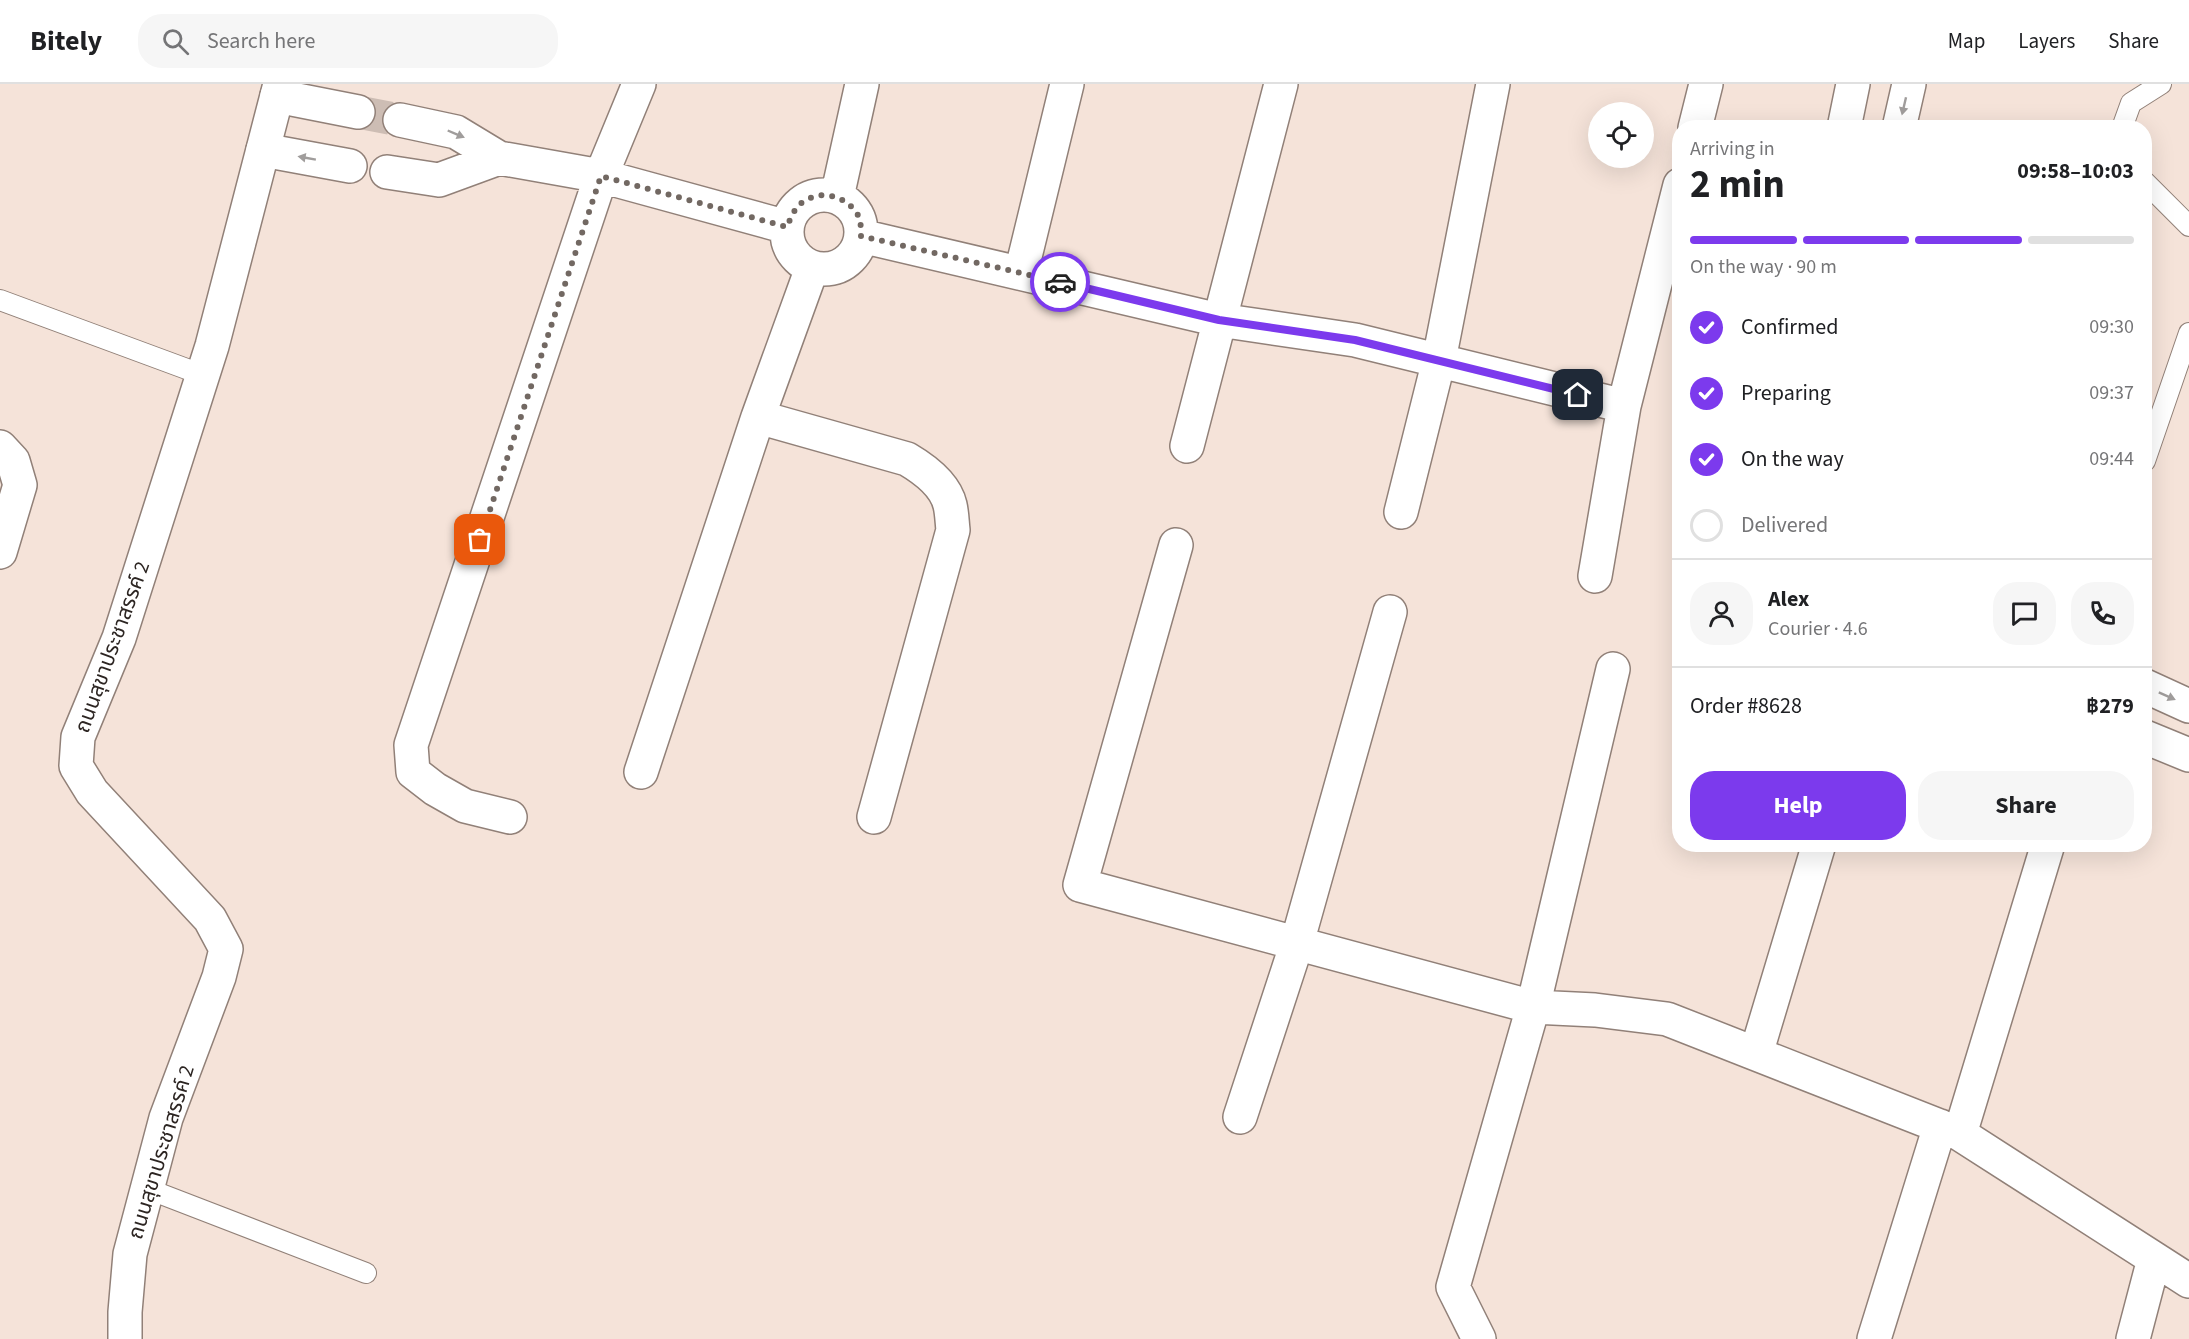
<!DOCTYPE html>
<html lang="en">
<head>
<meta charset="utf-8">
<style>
  :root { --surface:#fff; --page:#f6f6f6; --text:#202124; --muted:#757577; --line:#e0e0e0; --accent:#7c3aed }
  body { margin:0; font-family:"Source Sans 3","Noto Sans Thai",sans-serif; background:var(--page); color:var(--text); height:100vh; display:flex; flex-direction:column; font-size:22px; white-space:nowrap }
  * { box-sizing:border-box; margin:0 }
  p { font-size:20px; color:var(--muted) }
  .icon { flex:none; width:33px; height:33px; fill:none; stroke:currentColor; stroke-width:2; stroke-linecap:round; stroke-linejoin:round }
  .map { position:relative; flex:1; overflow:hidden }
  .details { position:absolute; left:1672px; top:36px; width:480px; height:732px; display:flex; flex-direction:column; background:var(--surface); border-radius:24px; box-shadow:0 6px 24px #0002 }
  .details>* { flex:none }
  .buttons { position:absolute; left:1588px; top:18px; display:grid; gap:12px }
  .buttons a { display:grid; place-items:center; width:66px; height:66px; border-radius:50%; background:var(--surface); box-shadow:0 6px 24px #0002; font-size:30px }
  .pin { position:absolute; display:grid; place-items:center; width:51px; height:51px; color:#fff; margin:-26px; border-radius:12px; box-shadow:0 3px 9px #0006 }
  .courier { position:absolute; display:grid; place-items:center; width:60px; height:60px; margin:-30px; border:4px solid #7c3aed; border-radius:50%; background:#fff; color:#222; box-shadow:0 2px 8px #0007 }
  .overview em { font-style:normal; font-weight:700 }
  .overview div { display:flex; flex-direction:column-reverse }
  .overview { display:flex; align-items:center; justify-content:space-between; height:102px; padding:0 18px }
  h1 { font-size:39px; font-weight:700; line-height:45px }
  .bar { display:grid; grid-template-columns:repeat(4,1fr); gap:9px 6px; align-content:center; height:72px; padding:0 18px }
  .bar i { height:8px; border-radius:4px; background:var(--line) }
  .bar .selected { background:var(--accent) }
  .bar p { grid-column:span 4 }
  .line { display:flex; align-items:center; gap:15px; padding:0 18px; border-top:2px solid var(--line) }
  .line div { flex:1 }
  .round { display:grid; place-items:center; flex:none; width:63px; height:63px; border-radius:24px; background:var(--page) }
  ol { padding:0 18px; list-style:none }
  li { display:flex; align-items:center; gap:18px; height:66px }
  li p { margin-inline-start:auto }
  li .icon { padding:6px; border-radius:50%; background:var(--accent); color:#fff; stroke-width:4 }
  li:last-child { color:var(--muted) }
  li i { width:33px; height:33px; border:3px solid var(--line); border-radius:50% }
  .cta { display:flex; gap:12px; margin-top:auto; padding:12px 18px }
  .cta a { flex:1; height:69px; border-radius:24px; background:var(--accent); color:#fff; font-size:24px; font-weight:700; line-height:69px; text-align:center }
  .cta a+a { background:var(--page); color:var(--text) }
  header { display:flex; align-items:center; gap:36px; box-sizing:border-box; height:84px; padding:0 30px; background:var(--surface); border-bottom:2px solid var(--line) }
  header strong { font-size:28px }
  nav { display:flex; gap:33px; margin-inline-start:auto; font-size:21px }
  .search { width:420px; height:54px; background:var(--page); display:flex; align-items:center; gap:15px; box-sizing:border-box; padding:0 21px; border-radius:24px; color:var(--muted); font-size:22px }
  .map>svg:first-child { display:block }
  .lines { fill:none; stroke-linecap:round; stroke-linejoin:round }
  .minor-tunnel { stroke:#cdbdb4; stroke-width:33; stroke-dasharray:33 16; stroke-linecap:butt }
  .service-casing { stroke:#918078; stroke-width:22 }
  .minor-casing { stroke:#918078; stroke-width:36 }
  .tertiary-casing { stroke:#918078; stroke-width:36 }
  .service { stroke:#fff; stroke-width:20 }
  .minor { stroke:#fff; stroke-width:33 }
  .tertiary { stroke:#fff; stroke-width:33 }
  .oneway { fill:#a09d9c }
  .done { stroke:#726862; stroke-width:6; stroke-dasharray:0 10.8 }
  .route { stroke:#7c3aed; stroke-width:8 }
  .labels { text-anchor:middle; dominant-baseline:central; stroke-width:5; stroke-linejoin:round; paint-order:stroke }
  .street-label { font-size:21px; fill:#2c2522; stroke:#fff }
</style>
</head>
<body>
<header>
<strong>Bitely</strong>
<div class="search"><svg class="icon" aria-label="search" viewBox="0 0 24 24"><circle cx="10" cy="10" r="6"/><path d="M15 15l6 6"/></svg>Search here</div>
<nav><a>Map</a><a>Layers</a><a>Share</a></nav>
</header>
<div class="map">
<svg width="2189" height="1255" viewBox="0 0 2189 1255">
  <rect width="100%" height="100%" fill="#f5e3d9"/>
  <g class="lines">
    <path class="minor-tunnel" d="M358,28L400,36"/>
    <g class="service-casing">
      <path id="service" d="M2122,44L2131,19L2161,0
        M2145,98L2189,142
        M0,216L203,291
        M2145,377L2189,249
        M148,1105L366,1189"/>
    </g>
    <g class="minor-casing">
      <path id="minor" d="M277,12L358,28
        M1695,44L1706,0
        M1844,44L1853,0
        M1899,44L1909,0
        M263,66L350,82
        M499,74L601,92L787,143
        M387,88L439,96L499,74L456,48L400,36
        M787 148a37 37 0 1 1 74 0a37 37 0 1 1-74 0Z
        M837,113L862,0
        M861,152L1219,236L1355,256L1624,322
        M1021,189L1067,0
        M758,333L907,375C924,385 945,400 950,421C952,429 952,438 953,446L874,733
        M1187,362L1281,0
        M0,363L13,377L20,401L0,468
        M1401,428L1439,276L1493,0
        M1176,461L1080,801L1533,923L1595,926L1667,935L1960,1050L2189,1197
        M1595,492L1624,322L1680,101
        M2145,602L2189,622
        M2145,653L2189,671
        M641,688L758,333L812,184
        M510,733L465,722L435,705L413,688L411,661L601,92L639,0
        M1756,970L1819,760
        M1240,1033L1297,859L1390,528
        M1960,1050L2048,760
        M1479,1255L1453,1203L1533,923L1613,585
        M1874,1255L1940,1042
        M2133,1255L2154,1175"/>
    </g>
    <g class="tertiary-casing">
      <path id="tertiary" d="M125,1255V1228L130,1170L166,1034L219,893L226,865L210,835L92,708L76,682L78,653L119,554L212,262L280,0"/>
    </g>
    <use href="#service" class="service"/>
    <use href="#minor" class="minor"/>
    <use href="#tertiary" class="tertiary"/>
  </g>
  <defs><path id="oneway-solid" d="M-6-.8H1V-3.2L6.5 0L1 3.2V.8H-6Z" transform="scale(1.5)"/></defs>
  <g class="oneway">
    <use href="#oneway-solid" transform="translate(1904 22) rotate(103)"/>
    <use href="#oneway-solid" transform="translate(456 50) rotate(23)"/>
    <use href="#oneway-solid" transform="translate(307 74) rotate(-170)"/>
    <use href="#oneway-solid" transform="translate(2167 612) rotate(24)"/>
  </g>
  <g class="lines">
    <path class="done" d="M480,456L601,92L787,143C791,133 795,122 806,116C825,105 849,114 859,133C861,139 861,146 861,152L1060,198"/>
    <path class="route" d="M1060,198L1219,236L1355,256L1578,311"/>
  </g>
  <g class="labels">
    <g class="street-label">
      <text transform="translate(112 563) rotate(-70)">ถนนสุขาประชาสรรค์ 2</text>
      <text transform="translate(161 1068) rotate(-73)">ถนนสุขาประชาสรรค์ 2</text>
    </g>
  </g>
</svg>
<div class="buttons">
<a><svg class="icon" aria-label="locate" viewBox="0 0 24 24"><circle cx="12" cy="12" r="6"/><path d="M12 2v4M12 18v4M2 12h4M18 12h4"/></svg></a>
</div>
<div class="pin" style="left:480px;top:456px;background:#ea580c"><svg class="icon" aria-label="bag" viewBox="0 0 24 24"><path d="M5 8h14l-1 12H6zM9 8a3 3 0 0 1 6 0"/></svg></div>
<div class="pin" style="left:1578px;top:311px;background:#1f2937"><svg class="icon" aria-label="home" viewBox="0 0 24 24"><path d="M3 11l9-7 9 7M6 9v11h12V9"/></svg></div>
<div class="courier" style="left:1060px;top:198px"><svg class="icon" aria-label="car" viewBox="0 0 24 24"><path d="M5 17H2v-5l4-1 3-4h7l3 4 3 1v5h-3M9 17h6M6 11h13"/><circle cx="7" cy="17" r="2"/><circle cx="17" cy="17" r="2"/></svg></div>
<section class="details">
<div class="overview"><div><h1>2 min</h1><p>Arriving in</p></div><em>09:58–10:03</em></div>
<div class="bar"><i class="selected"></i><i class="selected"></i><i class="selected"></i><i></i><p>On the way · 90 m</p></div>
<ol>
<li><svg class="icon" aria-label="check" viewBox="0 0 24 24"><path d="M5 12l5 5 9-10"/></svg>Confirmed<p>09:30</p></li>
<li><svg class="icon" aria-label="check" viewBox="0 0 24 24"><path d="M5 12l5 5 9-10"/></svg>Preparing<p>09:37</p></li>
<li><svg class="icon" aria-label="check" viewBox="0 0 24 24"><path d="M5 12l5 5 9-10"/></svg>On the way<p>09:44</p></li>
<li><i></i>Delivered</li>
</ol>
<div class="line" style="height:108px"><a class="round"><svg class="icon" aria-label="person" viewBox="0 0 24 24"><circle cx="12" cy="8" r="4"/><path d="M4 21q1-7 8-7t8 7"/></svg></a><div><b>Alex</b><p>Courier · 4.6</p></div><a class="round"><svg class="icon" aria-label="chat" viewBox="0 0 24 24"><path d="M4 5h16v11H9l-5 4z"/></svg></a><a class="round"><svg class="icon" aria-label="phone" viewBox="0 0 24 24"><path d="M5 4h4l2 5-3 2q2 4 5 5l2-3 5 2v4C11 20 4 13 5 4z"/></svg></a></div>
<div class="line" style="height:78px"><div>Order #8628</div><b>฿279</b></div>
<div class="cta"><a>Help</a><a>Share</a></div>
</section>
</div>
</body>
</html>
